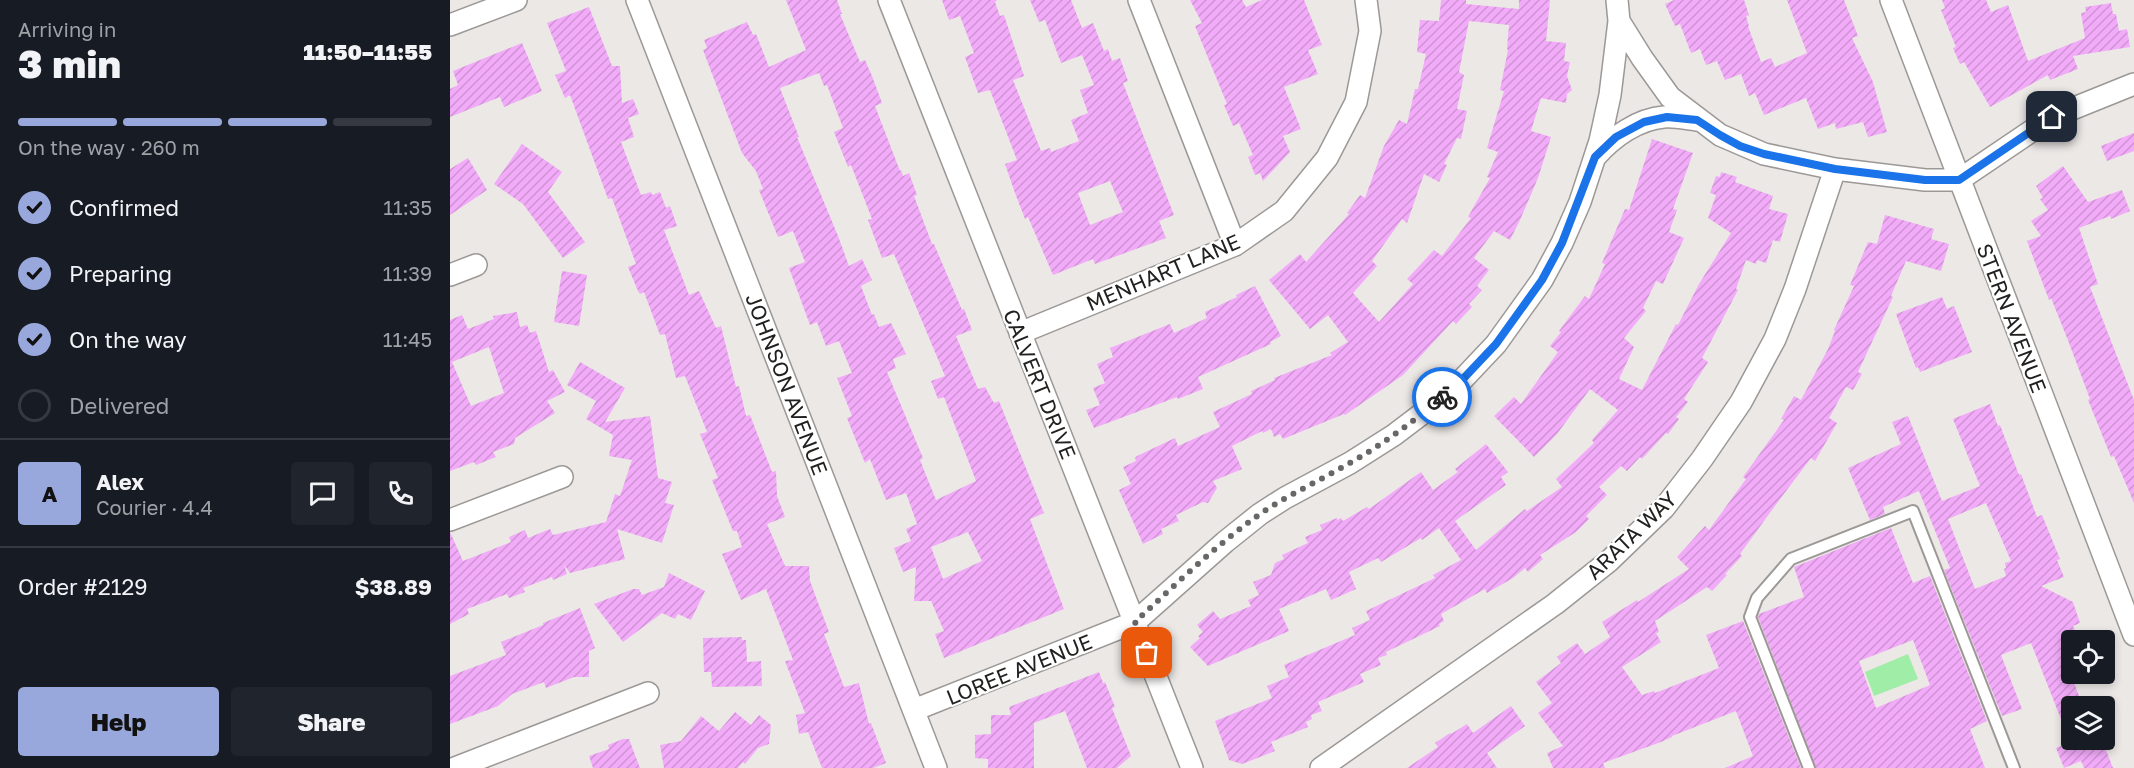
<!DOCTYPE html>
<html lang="en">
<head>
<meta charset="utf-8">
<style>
  :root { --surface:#171b24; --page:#20242c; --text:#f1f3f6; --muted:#9ea1a6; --line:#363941; --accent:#99a8dc }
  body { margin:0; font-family:"Golos Text",sans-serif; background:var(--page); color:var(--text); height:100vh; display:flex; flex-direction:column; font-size:22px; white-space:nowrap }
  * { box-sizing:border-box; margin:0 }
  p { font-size:20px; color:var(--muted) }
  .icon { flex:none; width:33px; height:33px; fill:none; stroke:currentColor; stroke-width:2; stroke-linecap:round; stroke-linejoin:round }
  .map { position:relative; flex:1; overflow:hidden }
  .panel { display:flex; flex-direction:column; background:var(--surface); width:450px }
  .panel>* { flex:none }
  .controls { position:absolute; left:1611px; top:630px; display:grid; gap:12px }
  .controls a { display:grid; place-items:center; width:54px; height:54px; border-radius:6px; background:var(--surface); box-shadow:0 3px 9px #0003; font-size:30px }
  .pin { position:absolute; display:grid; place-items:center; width:51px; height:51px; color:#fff; margin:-26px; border-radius:12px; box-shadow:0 3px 9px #0006 }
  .courier { position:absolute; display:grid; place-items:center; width:60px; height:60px; margin:-30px; border:4px solid #1a73e8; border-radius:50%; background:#fff; color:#222; box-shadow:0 2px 8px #0007 }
  .headline em { font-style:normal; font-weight:800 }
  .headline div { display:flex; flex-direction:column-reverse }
  .headline { display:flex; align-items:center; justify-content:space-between; height:102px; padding:0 18px }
  h1 { font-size:39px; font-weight:800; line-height:45px }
  .bar { display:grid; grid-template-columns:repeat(4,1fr); gap:9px 6px; align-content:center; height:72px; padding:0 18px }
  .bar i { height:8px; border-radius:4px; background:var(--line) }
  .bar .selected { background:var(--accent) }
  .bar p { grid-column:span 4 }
  .line { display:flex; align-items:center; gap:15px; padding:0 18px; border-top:2px solid var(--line) }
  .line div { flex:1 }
  .round { display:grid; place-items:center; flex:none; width:63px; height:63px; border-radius:6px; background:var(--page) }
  ol { padding:0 18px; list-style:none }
  li { display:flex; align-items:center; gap:18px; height:66px }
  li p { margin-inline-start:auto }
  li .icon { padding:6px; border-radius:50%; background:var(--accent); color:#111; stroke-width:4 }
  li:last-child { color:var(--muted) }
  li i { width:33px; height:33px; border:3px solid var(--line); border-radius:50% }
  .primary-button { display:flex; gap:12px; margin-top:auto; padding:12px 18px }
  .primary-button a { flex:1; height:69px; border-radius:6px; background:var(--accent); color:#111; font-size:24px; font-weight:800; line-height:69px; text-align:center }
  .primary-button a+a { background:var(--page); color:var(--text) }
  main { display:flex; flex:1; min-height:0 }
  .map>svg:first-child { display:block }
  .green { fill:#9feda7 }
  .building { fill:url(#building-hatch); fill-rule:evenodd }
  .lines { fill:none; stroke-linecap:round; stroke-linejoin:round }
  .lane-casing { stroke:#9c9896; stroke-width:14 }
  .street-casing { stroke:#9c9896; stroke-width:24 }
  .lane { stroke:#fff; stroke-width:10 }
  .street { stroke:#fff; stroke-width:21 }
  .done { stroke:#696765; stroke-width:6; stroke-dasharray:0 10.8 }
  .route { stroke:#1a73e8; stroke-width:8 }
  .labels { text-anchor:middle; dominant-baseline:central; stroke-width:4.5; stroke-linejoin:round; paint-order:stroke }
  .street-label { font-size:21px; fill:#222120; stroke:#fff }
</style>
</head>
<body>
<main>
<section class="panel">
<div class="headline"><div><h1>3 min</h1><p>Arriving in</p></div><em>11:50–11:55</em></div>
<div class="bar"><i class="selected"></i><i class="selected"></i><i class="selected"></i><i></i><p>On the way · 260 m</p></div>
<ol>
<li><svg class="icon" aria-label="check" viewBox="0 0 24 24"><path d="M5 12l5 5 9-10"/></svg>Confirmed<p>11:35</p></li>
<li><svg class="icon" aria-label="check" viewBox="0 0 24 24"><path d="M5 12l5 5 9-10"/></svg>Preparing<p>11:39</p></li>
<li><svg class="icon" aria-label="check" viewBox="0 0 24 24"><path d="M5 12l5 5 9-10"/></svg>On the way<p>11:45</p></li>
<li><i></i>Delivered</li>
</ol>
<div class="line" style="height:108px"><b class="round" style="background:var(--accent);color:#111">A</b><div><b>Alex</b><p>Courier · 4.4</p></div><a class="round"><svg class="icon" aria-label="chat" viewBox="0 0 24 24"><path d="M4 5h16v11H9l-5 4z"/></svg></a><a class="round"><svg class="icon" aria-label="phone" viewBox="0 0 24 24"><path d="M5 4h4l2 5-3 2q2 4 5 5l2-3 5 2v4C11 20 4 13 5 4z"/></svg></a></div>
<div class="line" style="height:78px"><div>Order #2129</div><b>$38.89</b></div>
<div class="primary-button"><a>Help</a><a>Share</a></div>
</section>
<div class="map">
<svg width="1684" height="768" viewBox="0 0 1684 768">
  <defs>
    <pattern id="building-hatch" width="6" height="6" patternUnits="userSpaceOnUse" patternTransform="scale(1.5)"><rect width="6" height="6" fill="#f2abf8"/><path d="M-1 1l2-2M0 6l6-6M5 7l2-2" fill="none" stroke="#cf93d4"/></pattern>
  </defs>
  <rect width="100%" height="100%" fill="#ece8e6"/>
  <path class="green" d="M1458,654L1468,679L1424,696L1415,672Z"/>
  <path class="building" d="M336,0H387L392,14H390L410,62L415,60L422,76L432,103L425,106L450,171L451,170L453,176L459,173L467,195L464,196L482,244H484L512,310L514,309L522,330L506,336L528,389L535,387L544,403L549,401L594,513L580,519L614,609L494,658L485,634L494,631L481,601H464L466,567L453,572L444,548L461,541L456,529L467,524L456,493L436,500L420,459L415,463L397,418L402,416L387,378L402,373L389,341L376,346L367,322L360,325L339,268L355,262L343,231L328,237L309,190L313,189L306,171L292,153L253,50L257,48L254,40L297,22L303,35L306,34L319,67L356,50ZM369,73L374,86L377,85L393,128L384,132L398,167L401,165L422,219L418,220L432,258L444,254L495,376L481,381L488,399L494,397L526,481L486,500L470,460L473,458L437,372L446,368L443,359L456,354L441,323L429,327L424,314L422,315L411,286L422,280L412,259L399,266L388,236L347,137H349L330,88ZM518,532L532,561L493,579L481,547Z
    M492,0H547L545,2L550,16L554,15L574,76L563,80L591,151L600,148L601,152L629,141L621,120L638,113L630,90L644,85L632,55L611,63L595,20L589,22L580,0H621L632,28L643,23L654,51L658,49L662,61L670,58L678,81L673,83L724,215L709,221L716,238L645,264L643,259L603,275L578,217L575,219L565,193L555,164L567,160L540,90L528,93L515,57L524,53L510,16L499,20ZM660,181L673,212L640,225L628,193Z
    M740,0H792L796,7L812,0H854L872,45L858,50L868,74L834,87L851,129L833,136L840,152L813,181L810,173L805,175L798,157L803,155L789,123L783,126L774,105L777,104L745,26L752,23Z
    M991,0H1016V4L1069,9V0H1100L1096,41L1116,43L1114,61L1120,62L1117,76L1122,90L1117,94L1116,103L1091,98L1081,131L1101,137L1088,178L1070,220L1060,240L1044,231L1024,258L1039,270L1027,286L1032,290L1019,304L1022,307L1006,324L1003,321L953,375L895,415L894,414L833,439L830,434L824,437L821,429L813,433L812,431L782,446L792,469L763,481L767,488L758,503L753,502L726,515L729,521L711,529L713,534L693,544L669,490L681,484L673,467L686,461L685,458L687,456L725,438L728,446L770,427L763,412L802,394L801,391L825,380L824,378L882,355L880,353L898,342L878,315L860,329L819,280L850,254L856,262L899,214L897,213L910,195L915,198L934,146L949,120L957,124L965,89H968L976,54L967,52L970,20L989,21ZM1019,21L1059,25L1057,49L1058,50L1050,90L1054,91L1037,148L1048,152L1037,177L1040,178L1018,217L1021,218L992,256L984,250L957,279L963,284L929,322L903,293L927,266L922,261L952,219L957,223L974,174L989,182L997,165L994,164L1007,138L1011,139L1017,111L1007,109L1014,75L1009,72Z
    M1224,0H1294L1299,15L1296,16L1299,26H1298L1311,62L1321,58L1325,67L1357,53L1337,0H1394L1408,36L1402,38L1423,82L1437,132L1418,137L1413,122L1386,129L1385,123L1368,129L1356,98L1314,115L1305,93L1299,96L1291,74L1275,80L1267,61L1256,65L1250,49L1241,53L1230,24L1225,26L1215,4Z
    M1492,0H1536L1541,12L1558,5L1578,61L1635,38L1631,13L1636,12L1635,7L1661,3L1663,14H1666L1669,31L1677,29L1680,47L1623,56L1628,69L1600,80L1598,75L1540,107L1514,62L1510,64L1503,48L1506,47L1491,10L1495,8Z
    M139,7L162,66H170L172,103L183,99L189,114L178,118L184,137L171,142L191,195L201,192L202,195L210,192L216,208L220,206L227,226L214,230L239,295L249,291L266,328L271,326L286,387L289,386L296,416L300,415L322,472L326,471L327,496L335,517L317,524L335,566H359L360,581L379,632L374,634L394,687L409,683L419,724L421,723L436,763L423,768H372L358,732L349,734L346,715L355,713L335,661L343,660L316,589L309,592L308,589L309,592L291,600L272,554L292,547L287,531H283L262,480L268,478L250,434L257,432L235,376L226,378L215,334L210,335L194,292L190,294L188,291L178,267L186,264L162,198L158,199L120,95L115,98L105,75L116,71L97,23Z
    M72,43L92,91L54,107L50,97L0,117V89L8,85L3,71Z
    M1684,133V151L1657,161L1651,146Z
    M1202,139L1243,153L1223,209L1227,210L1219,232L1234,238L1213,284L1206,281L1193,308L1196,311L1174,338L1184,347L1169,379L1192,390L1226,324L1228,325L1249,284L1281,233L1258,218L1266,195L1260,193L1266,176L1270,177L1271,172L1287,177L1285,182L1323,196L1319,209L1338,214L1330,242L1323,240L1316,263L1307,260L1306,264L1296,260L1286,289L1288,290L1252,358L1258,362L1234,399L1238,402L1226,417L1229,419L1218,434L1216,433L1192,459L1190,457L1177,471L1171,466L1149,487L1157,495L1136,516L1139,519L1126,532L1090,555L1093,559L1078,572L1075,568L1063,578L1037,593L1035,589L991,614L994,621L989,624L990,626L936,652L937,655L928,658L931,665L910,674L914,682L868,702L872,711L861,715L862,719L856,722L858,727L821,742L825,751L792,764L779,760L765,721L822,698L817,686L839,677L834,665L905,635L902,628L920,620L916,611L985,578L983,575L1011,560L989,528L972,540L971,538L931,562L928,558L899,572L906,589L881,600L876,589L829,609L839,631L758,666L740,647L750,638L748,636L753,632L747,625L763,611L770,619L801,606L798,600L809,595L803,582L821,575L825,563L834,559L832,555L858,543L855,537L872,530L870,525L887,518V520L891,518L893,521L917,507L919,509L971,472L983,490L1008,472L1005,469L1036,444L1058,472L1051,477L1056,485L1005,521L1026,550L1075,509L1077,511L1112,487L1106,479L1144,443L1142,440L1168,410L1140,389L1107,434L1084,457L1044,416L1064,397L1071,404L1108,352L1100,346L1111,332L1109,331L1135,296L1139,299L1155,264L1152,263L1175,209L1179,210Z
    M72,144L112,172L98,192L135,242L113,258L73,204L44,184Z
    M18,158L37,190L0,215V169Z
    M1613,166L1638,202L1672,190L1680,211L1661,219L1660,216L1629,228L1648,284L1640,287L1684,400V503L1664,456L1661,457L1638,400L1640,399L1619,343L1601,298L1599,300L1577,241L1591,236L1581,221L1598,210L1590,199L1593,198L1586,186Z
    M1435,215L1484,229L1481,239L1499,244L1491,271L1456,261L1441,296L1443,297L1408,372L1412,374L1403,390L1396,387L1379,418L1387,423L1365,461L1361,458L1330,499L1290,554L1292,556L1275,574L1277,575L1262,591L1257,587L1205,621L1209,632L1206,633L1211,642L1172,667L1192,695L1204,691L1205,693L1269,668L1256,635L1293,621L1351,768H1275L1303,756L1286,711L1222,736V737L1211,742L1153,763L1155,768H1103L1097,753L1113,746L1088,713L1102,703L1086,682L1111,663L1107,657L1127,643L1135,654L1160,637L1152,622L1187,600L1188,602L1239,569L1227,557L1255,526L1259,530L1296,479L1293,477L1334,420L1331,419L1344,396L1351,400L1378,349L1385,331L1384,330L1404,286L1400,285L1418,242L1427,244Z
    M112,271L137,275L129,326L104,322Z
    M805,286L831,336L820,342L821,344L748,377L753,389L728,399L727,397L644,428L636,410L650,405L643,388L655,383L647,364L663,357L660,348L720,324L724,333L757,318L755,312L787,297L786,295Z
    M1492,297L1497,309L1504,306L1522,352L1470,372L1468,367L1466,368L1446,314Z
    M67,312L70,327L77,325L80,333L86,331L99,372L103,370L115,392L97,401L105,413L65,438L64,444L43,452L46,457L26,465L24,462L0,471V320L12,315L18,329L44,319L43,316ZM39,347L54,393L21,406L2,362Z
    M130,362L175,388L155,422L200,416L208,478L222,482L215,503L224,505L212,543L167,529L175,559L120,573L114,565L117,574L103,580L102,577L73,588L75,592L59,598L57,594L17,609L19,614L0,624V532L13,561L61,542L59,537L75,530L78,538L100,529L103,535L156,522L165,494L170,496L182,460L159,456L163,435L136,419L146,401L117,385Z
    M1540,404L1548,426L1550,425L1569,475L1571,474L1587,517L1592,515L1610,559L1607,560L1614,577L1591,586L1623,602L1630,623L1623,626L1629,640H1622V648L1612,652L1633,706H1622V742L1627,740H1652L1663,768H1634L1631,761L1614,768L1606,748L1620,742L1581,643L1551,655L1572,709L1552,716L1494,570L1500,568L1469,491L1433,507L1435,514L1420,520L1398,468L1451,444L1442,422L1458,416L1492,501L1530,486L1503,419ZM1536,503L1561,561L1555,563L1556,568L1554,569L1556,576L1525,589L1498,519Z
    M1441,528L1463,583L1480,576L1537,721L1520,729L1535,768H1366L1308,617L1309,614L1354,597L1344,567ZM1463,640L1480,685L1426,708L1409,661Z
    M219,573L255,591L241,620L228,614L225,619L212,613L173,642L144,604L183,589H189L192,595L214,587Z
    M130,608L145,648L139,651V677H124L96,688L94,682L62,694L48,706L0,724V676L56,655L51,642L93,625V623Z
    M292,637V640H296L297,662L311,661L312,686L262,687L261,672H254L253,638Z
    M649,672L653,683L655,682L665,707L662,708L681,756L667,768H637L615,711L584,723V768H538V759L525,758V735L541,734V715H561L559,707Z
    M1061,706L1075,726L1037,753L1047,768H957L988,747L985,743L1000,733L1001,734L1017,724L1023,733Z
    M285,712L301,725L309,715L321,725L319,744L308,748L295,764L293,762L288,768H214L210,745L231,741L251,716L269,731Z
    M173,739H179L190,768H143L139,756L159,749L158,745Z"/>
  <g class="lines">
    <g class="lane-casing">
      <path id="lane" d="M1359,768L1300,617L1307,598L1341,559L1463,511L1564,768"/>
    </g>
    <g class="street-casing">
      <path id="street" d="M187,0L486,768
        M439,0L742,768
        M689,0L785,245
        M1441,0L1684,635
        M1169,21L1192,58L1220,97L1270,135L1314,154L1385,169L1475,180H1509L1602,117L1684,84
        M0,25L66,0
        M1146,156C1163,137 1188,119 1214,117C1225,116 1237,119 1247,120
        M0,275L26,265
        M570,333L785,245L834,211L877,158L906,102L920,31L916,0
        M0,520L112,477
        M464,710L685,622L775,542L810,514L835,498L900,463L944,435L977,410L1012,380L1046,344L1092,280L1112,243L1130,202L1150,141L1160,95L1169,21L1167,0
        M5,768L198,693
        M871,768L1105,604L1159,561L1214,508L1252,459L1291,402L1325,339L1345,289L1385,169"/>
    </g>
    <use href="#lane" class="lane"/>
    <use href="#street" class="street"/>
  </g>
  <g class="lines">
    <path class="done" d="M697,653L685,622C725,585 766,545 810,514C838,495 869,481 898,464C932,445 963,422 992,397"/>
    <path class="route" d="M992,397L1012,380L1046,344L1092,280L1112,243L1145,157L1166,137L1194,122L1217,117L1247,120L1270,135L1290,146L1314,154L1385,169L1475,180H1509L1602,117"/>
  </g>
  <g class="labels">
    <g class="street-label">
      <text transform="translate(713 272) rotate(-23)">MENHART LANE</text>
      <text transform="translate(1562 318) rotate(69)">STERN AVENUE</text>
      <text transform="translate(337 384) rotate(69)">JOHNSON AVENUE</text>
      <text transform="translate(590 384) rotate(68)">CALVERT DRIVE</text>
      <text transform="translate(1181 535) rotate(-44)">ARATA WAY</text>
      <text transform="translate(569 669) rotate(-22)">LOREE AVENUE</text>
    </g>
  </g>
</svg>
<div class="controls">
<a><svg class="icon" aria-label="locate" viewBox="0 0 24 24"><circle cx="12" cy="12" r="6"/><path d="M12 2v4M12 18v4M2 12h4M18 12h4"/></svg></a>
<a><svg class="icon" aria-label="layers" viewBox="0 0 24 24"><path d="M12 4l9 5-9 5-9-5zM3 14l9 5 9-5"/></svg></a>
</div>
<div class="pin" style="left:697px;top:653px;background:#ea580c"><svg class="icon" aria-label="bag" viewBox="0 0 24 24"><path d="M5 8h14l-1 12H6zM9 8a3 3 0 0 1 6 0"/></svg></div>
<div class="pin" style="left:1602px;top:117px;background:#1f2937"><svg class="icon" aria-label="home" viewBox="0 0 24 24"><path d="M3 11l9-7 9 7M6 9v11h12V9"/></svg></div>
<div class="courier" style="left:992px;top:397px"><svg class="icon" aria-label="bike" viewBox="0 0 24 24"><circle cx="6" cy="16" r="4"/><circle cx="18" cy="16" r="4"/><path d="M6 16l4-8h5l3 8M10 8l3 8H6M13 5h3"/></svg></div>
</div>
</main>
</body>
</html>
